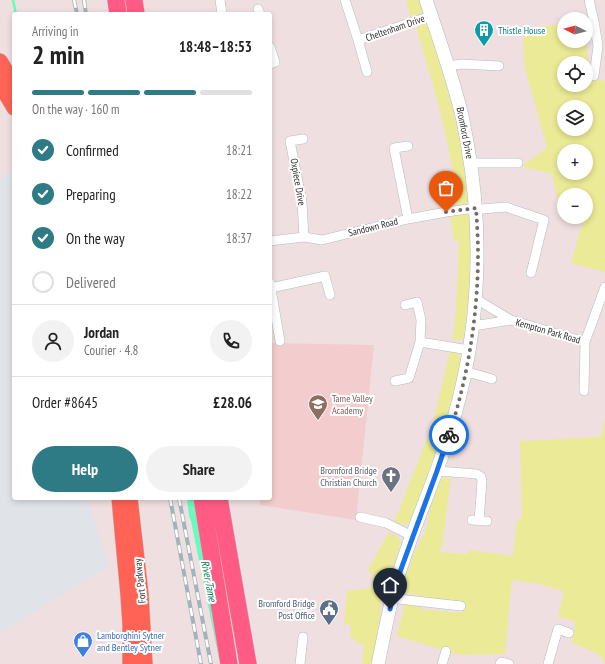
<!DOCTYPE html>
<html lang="en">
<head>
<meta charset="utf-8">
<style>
  :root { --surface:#fff; --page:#f2f2f2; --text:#222; --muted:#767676; --line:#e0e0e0; --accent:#2e7a85 }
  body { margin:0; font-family:"PT Sans Narrow",sans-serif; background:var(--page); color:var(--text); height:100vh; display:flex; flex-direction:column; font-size:15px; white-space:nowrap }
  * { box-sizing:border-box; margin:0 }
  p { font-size:13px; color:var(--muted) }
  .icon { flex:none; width:22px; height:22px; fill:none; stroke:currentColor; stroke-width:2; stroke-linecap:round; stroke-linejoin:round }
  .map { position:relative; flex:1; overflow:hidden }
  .side { position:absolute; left:12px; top:12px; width:260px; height:488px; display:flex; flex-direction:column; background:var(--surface); border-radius:4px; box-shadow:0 2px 6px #0003 }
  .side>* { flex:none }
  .needle { width:26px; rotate:276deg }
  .buttons { position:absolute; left:557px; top:12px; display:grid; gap:8px }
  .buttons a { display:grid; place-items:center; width:36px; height:36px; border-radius:50%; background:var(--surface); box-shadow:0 2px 6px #0003; font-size:20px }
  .pin { position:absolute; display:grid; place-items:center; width:34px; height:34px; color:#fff; margin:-41px -17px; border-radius:50% 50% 50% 0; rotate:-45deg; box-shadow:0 0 4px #0007 }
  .pin .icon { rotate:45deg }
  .courier { position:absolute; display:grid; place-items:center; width:40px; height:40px; margin:-20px; border:3px solid #1a73e8; border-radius:50%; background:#fff; color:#222; box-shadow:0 1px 5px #0007 }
  .headline em { font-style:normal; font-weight:700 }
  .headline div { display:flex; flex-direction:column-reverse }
  .headline { display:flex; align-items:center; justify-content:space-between; height:68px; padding:0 20px }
  h1 { font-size:26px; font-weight:700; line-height:30px }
  .bar { display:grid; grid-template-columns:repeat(4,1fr); gap:6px 4px; align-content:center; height:48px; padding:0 20px }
  .bar i { height:5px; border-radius:3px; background:var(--line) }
  .bar .on { background:var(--accent) }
  .bar p { grid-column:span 4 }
  .line { display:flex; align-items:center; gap:10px; padding:0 20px; border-top:1px solid var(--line) }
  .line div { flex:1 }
  .round { display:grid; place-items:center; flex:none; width:42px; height:42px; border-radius:21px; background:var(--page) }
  ol { padding:0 20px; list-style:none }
  li { display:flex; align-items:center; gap:12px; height:44px }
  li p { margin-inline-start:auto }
  li .icon { padding:4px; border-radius:50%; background:var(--accent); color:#fff; stroke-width:4 }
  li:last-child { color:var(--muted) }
  li i { width:22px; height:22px; border:2px solid var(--line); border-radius:50% }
  .cta { display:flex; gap:8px; margin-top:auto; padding:8px 20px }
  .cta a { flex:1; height:46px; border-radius:24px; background:var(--accent); color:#fff; font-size:16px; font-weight:700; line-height:46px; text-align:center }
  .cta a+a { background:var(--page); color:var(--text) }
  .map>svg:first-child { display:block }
  .industrial { fill:#e0e3e8 }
  .education { fill:#f3cdcd }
  .green { fill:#ebea96; fill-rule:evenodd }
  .water { fill:#68fbbe }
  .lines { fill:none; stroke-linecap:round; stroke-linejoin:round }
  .stream { stroke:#68fbbe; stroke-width:2.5 }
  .street-casing { stroke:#afbdbe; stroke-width:10 }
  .secondary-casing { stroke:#afbdbe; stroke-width:14 }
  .primary-casing { stroke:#c4c4c4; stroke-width:16 }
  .highway-casing { stroke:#c4c4c4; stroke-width:18 }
  .street { stroke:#fff; stroke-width:9 }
  .secondary { stroke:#fff; stroke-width:13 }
  .primary { stroke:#ff6355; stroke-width:15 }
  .highway { stroke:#ff5b84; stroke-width:17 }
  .rail-casing { stroke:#a0b5b9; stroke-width:4 }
  .rail { stroke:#fff; stroke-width:2.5; stroke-dasharray:8; stroke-linecap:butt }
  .done { stroke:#716b6c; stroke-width:4; stroke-dasharray:0 7.2 }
  .route { stroke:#1a73e8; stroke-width:5 }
  .labels { text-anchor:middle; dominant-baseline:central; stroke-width:4; stroke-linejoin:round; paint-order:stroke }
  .street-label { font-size:10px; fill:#2d2d2d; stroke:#fff }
  .culture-label { font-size:10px; fill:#0d838f; stroke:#fff; text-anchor:start }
  .education-label { font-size:10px; fill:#785e54; stroke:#fff; text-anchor:start }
  .worship-label { font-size:10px; fill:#5b616d; stroke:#fff; text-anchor:end }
  .service-label { font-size:10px; fill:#4e5e75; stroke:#fff; text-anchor:end }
  .shop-label { font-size:10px; fill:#366cbe; stroke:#fff; text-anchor:start }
  .water-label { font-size:11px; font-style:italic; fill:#058056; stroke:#fff }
</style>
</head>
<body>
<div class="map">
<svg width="605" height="664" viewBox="0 0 605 664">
  <rect width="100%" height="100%" fill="#f0dfe1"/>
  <path class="industrial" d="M14,171V498H87L109,566L0,633V179Z"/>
  <path class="education" d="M270,343L374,345L356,520L260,505L259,498H270Z"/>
  <path class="green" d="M406,0H421L424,8L421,13L411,19Z
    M564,23V41H586L590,78L605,81V272L571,263L583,221L568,217H586V195H564V216L561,215L552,174L521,166L547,148L524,64L523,30ZM564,63H586V85H564ZM564,107H586V129H564ZM564,151H586V173H564Z
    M425,24L430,27L458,127L471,198L465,205L453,204L448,180L454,178C446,126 431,77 416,27Z
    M466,213L471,217L472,252L467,332L465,338L460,340H452L456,311L459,241H454L450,214Z
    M450,351L457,353L461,359L460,374L446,425L415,515C407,525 406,525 394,523L433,423Z
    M605,417V664L600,655L571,642L576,622L558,616L564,593L563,591L540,584L512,580L505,654L460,655L397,636L405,603L420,605L419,609L463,613V604L406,593L404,582L414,553L424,535L428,522L430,503L437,480L451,477L442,547L439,552L467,554L468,550L513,556L517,521L522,517L520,441L601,437Z
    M389,532L398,537L401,542L381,602L379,630L372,664H362L364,646L350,637L351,625L344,624L347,591L371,588L373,574L369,572L368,570Z"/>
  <path class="water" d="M187,498H198L220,664L191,521L189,516Z"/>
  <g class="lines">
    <path class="stream" d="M13,0L16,14"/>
    <g class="street-casing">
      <path id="street" d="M220,0L222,14
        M345,0L358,40L367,72
        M589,0L594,21L598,46L594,76
        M258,9L260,14
        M358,40L431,16
        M270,47L275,62L270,64
        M447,66L462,64L499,66
        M303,139L290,141L302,202L304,237
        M471,163H518
        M408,219L394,148L408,146
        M270,241L304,237L322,240L408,219L446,212L476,208L482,209L506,207L544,220L531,273
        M270,283L280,341
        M271,288L325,276L330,295
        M476,299L511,320L585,342
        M473,326L511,320
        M420,342L469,350
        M465,373L475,374L492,379
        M395,381L409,378L420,342L421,320L417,302L405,305
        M584,391L585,342L605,287
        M437,471L477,474L481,477L482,481L479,521
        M360,517L386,523L412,536
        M472,520L487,521
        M393,598L407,600L461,606
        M300,664L303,637
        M442,664L446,651
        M500,664L501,662L509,664
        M548,664L558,629L569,633"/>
    </g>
    <g class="secondary-casing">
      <path id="secondary" d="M378,664C384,636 389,607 397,580C413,525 439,473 454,418C480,326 484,236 467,142C465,131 463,119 460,108C451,72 438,36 426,0"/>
    </g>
    <g class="primary-casing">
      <path id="primary" d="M0,61L14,84
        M0,84L14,108
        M119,498L128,595L130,625V664
        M130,498L141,594L145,664"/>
    </g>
    <g class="highway-casing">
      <path id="highway" d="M116,0L118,14
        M134,0L136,14
        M202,498L229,664
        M219,498L248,664"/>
    </g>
    <use href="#street" class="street"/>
    <use href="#secondary" class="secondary"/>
    <use href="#primary" class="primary"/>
    <use href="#highway" class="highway"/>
    <g class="rail-casing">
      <path id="rail" d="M74,0L77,14
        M84,0L86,14
        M170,498L201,664
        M179,498L211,664"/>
    </g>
    <use href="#rail" class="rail"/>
  </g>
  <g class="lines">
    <path class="done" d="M446,212L476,208C477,223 478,239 478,254C478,315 468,377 449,435"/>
    <path class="route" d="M390,609L397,580L437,471L449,435"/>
  </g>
  <defs>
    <g id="building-pin" transform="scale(1)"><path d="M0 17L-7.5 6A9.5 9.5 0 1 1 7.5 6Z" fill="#0f9aa8" stroke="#fff"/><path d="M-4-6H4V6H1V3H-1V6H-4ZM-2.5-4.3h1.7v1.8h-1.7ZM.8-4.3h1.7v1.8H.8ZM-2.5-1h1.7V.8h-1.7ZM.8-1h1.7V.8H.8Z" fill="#fff"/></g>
    <g id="school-pin" transform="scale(1)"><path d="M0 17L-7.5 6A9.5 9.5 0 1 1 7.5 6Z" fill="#8d6e63" stroke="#fff"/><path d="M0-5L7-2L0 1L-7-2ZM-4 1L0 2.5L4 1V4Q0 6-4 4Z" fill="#fff"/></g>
    <g id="church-pin" transform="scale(1)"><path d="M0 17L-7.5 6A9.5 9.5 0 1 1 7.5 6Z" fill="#6b7280" stroke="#fff"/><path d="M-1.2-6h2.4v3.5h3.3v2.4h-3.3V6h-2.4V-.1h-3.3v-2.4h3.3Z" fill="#fff"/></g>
    <g id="civic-pin" transform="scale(1)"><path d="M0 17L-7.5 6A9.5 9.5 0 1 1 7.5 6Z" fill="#5c6f8a" stroke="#fff"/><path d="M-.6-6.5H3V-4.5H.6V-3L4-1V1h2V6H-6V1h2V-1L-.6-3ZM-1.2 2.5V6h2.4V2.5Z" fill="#fff"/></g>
    <g id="shop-pin" transform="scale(1)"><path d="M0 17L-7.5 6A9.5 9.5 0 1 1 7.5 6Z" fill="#3f7fe0" stroke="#fff"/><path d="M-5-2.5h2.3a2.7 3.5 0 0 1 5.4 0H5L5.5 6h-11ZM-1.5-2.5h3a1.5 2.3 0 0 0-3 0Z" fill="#fff"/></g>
  </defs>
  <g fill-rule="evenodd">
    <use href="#building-pin" x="484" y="30"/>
    <use href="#school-pin" x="318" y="404"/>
    <use href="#church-pin" x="391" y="476"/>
    <use href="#civic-pin" x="329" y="609"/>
    <use href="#shop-pin" x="83" y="641"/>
  </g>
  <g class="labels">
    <g class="street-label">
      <text transform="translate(395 28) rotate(-19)">Cheltenham Drive</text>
      <text transform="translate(465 133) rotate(79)">Bromford Drive</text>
      <text transform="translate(298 182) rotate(80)">Oxpiece Drive</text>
      <text transform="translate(373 227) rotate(-14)">Sandown Road</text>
      <text transform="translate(548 331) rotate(16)">Kempton Park Road</text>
      <text transform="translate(140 581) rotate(-96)">Fort Parkway</text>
    </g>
    <g class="culture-label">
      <text x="498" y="30">Thistle House</text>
    </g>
    <g class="education-label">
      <text x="332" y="398">Tame Valley<tspan x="332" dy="12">Academy</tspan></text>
    </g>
    <g class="worship-label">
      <text x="377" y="470">Bromford Bridge<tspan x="377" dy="12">Christian Church</tspan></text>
    </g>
    <g class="service-label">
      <text x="315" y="603">Bromford Bridge<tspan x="315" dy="12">Post Office</tspan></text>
    </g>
    <g class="shop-label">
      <text x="97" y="635">Lamborghini Sytner<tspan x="97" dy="12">and Bentley Sytner</tspan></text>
    </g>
    <g class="water-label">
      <text transform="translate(209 581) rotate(79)">River Tame</text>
    </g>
  </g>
</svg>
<div class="buttons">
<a><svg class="needle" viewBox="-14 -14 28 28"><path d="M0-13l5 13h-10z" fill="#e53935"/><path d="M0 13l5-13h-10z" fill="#767676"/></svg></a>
<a><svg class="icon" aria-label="locate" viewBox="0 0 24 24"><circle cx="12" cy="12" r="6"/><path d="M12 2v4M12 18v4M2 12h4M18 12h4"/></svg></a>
<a><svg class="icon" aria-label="layers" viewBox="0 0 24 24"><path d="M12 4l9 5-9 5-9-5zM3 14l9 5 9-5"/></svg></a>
<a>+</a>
<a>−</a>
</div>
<div class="pin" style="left:446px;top:212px;background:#ea580c"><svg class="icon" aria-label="bag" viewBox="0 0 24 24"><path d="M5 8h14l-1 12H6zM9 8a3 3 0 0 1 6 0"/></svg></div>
<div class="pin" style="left:390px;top:609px;background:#1f2937"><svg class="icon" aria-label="home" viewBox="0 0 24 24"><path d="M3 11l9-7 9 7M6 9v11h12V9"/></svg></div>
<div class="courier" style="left:449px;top:435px"><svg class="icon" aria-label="bike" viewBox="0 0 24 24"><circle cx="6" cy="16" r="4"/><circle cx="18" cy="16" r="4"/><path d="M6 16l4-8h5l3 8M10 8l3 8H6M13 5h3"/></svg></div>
<section class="side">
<div class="headline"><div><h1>2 min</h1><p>Arriving in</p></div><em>18:48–18:53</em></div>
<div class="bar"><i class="on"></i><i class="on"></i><i class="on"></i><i></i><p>On the way · 160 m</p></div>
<ol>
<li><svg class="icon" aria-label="check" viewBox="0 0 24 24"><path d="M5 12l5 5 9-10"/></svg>Confirmed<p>18:21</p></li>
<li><svg class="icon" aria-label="check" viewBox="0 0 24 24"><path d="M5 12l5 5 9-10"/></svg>Preparing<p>18:22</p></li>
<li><svg class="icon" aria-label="check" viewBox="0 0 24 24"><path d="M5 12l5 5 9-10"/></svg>On the way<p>18:37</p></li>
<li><i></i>Delivered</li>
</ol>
<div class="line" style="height:72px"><a class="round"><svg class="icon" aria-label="person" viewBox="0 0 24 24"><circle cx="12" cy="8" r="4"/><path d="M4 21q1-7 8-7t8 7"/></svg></a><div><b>Jordan</b><p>Courier · 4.8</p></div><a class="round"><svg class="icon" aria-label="phone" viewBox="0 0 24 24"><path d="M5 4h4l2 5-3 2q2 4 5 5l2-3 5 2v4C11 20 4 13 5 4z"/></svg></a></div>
<div class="line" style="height:52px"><div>Order #8645</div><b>£28.06</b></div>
<div class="cta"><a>Help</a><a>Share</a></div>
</section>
</div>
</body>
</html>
